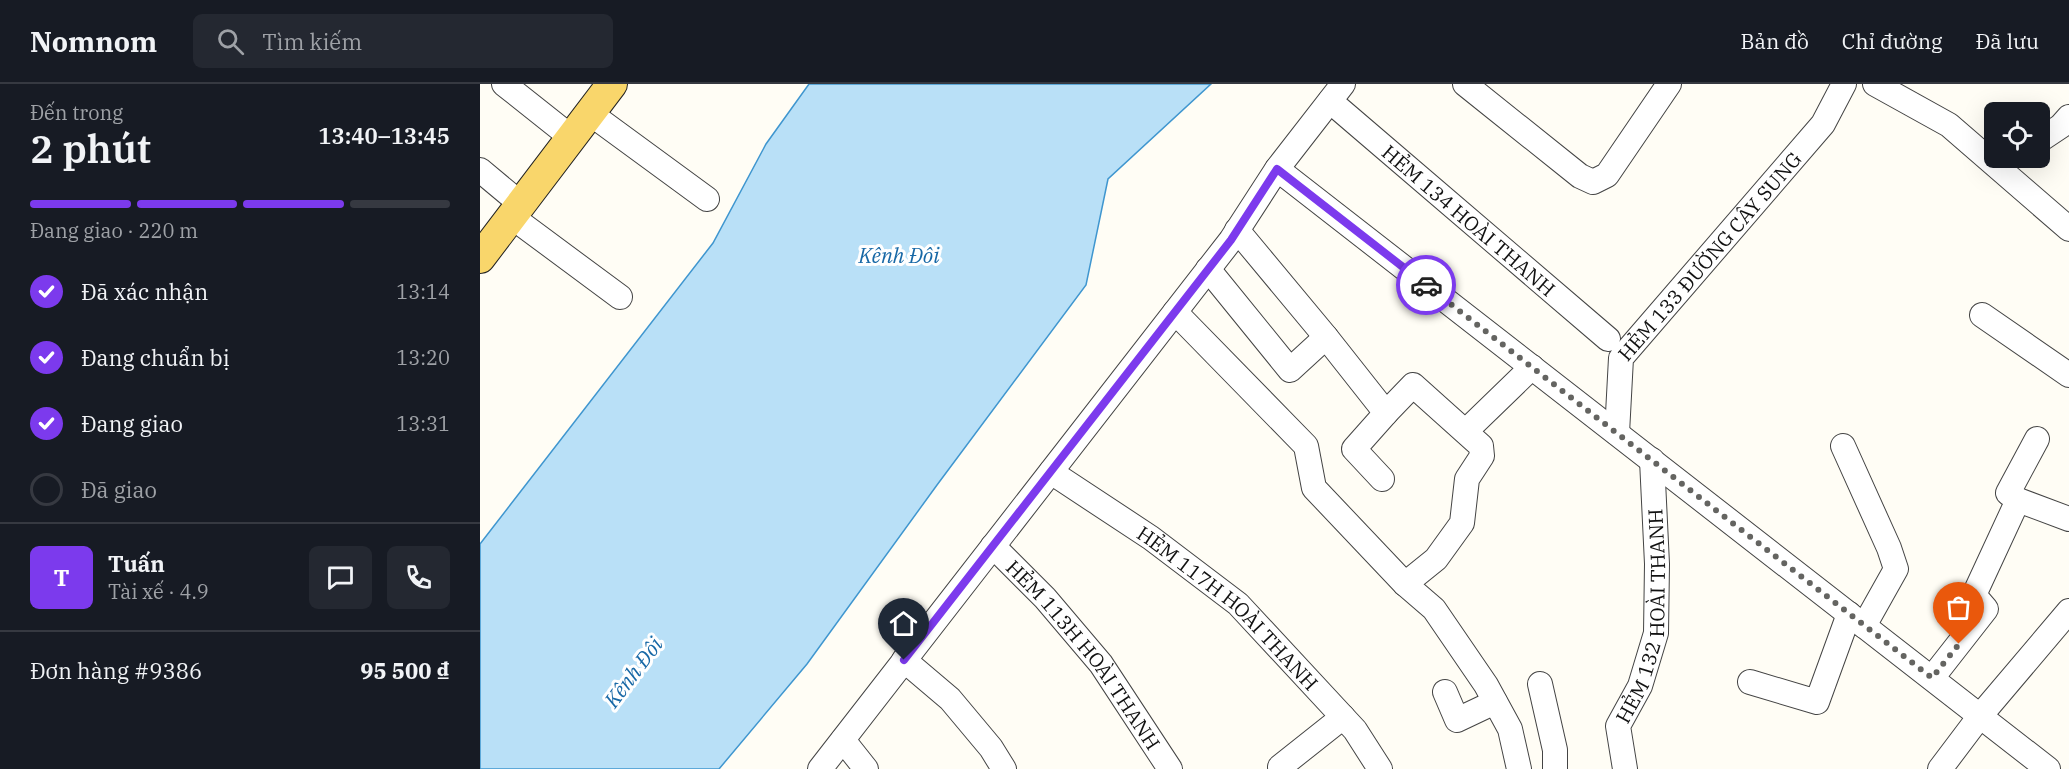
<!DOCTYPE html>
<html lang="vi">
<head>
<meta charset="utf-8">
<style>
  :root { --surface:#171b24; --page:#242831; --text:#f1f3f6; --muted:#9ea1a6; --line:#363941; --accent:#7c3aed }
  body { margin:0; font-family:"IBM Plex Serif",serif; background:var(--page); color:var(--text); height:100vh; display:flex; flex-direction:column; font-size:22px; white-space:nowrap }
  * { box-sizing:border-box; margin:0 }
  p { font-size:20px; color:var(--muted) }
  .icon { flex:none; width:33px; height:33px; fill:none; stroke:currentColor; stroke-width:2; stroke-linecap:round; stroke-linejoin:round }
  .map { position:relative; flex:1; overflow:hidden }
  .sheet { display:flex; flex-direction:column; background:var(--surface); width:480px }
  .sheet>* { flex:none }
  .fabs { position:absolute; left:1504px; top:18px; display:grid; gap:12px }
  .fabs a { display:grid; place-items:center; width:66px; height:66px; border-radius:9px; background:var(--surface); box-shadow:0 6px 24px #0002; font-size:30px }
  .pin { position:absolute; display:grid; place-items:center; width:51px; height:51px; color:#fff; margin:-62px -26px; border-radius:50% 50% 50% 0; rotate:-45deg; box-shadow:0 0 6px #0007 }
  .pin .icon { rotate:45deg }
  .courier { position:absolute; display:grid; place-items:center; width:60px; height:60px; margin:-30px; border:4px solid #7c3aed; border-radius:50%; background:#fff; color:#222; box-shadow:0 2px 8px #0007 }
  .overview em { font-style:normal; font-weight:600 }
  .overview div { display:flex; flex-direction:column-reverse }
  .overview { display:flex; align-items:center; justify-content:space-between; height:102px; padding:0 30px }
  h1 { font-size:39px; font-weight:600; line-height:45px }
  .bar { display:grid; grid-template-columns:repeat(4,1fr); gap:9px 6px; align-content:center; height:72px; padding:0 30px }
  .bar i { height:8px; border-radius:4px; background:var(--line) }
  .bar .on { background:var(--accent) }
  .bar p { grid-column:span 4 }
  .line { display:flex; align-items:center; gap:15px; padding:0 30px; border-top:2px solid var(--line) }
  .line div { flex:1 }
  .round { display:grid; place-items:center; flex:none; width:63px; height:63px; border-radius:9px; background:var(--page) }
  ol { padding:0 30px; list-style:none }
  li { display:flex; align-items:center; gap:18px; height:66px }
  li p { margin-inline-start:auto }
  li .icon { padding:6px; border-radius:50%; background:var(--accent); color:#fff; stroke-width:4 }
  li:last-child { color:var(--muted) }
  li i { width:33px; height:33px; border:3px solid var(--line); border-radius:50% }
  header { display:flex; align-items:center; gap:36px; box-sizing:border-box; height:84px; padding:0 30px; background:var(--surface); border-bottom:2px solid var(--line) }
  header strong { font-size:28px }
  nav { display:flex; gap:33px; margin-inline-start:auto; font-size:21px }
  .search { width:420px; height:54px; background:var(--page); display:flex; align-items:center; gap:15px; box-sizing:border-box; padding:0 21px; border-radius:9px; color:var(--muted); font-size:22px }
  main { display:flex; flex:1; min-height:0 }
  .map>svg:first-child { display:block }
  .water { fill:#b9e0f7; stroke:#3f96cf; stroke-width:1.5 }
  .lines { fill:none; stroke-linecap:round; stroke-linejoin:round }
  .minor-casing { stroke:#444; stroke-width:26 }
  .major-casing { stroke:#222; stroke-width:32 }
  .minor { stroke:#fff; stroke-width:24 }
  .major { stroke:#f9d66b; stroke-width:30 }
  .done { stroke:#646461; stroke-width:6; stroke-dasharray:0 10.8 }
  .route { stroke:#7c3aed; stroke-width:8 }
  .labels { text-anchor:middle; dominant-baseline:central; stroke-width:6; stroke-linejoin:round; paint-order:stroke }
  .street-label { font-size:20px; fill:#111; stroke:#fff }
  .water-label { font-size:21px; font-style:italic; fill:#1768a6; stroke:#fff }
</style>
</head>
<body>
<header>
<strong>Nomnom</strong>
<div class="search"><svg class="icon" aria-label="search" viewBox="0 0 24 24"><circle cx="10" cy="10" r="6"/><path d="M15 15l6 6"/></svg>Tìm kiếm</div>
<nav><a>Bản đồ</a><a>Chỉ đường</a><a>Đã lưu</a></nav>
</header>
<main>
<section class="sheet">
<div class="overview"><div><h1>2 phút</h1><p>Đến trong</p></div><em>13:40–13:45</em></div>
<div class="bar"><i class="on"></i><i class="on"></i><i class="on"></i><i></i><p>Đang giao · 220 m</p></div>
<ol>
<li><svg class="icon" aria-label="check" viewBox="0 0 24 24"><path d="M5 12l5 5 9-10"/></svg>Đã xác nhận<p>13:14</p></li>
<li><svg class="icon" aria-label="check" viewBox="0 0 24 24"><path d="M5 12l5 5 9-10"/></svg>Đang chuẩn bị<p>13:20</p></li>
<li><svg class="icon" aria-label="check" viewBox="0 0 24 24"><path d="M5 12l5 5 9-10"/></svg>Đang giao<p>13:31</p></li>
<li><i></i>Đã giao</li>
</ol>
<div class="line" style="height:108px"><b class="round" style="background:var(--accent);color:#fff">T</b><div><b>Tuấn</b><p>Tài xế · 4.9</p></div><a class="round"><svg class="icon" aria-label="chat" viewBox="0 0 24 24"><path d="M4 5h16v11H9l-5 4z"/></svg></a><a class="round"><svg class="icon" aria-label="phone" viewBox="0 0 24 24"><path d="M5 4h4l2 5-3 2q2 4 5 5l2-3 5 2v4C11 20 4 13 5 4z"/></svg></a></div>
<div class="line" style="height:78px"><div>Đơn hàng #9386</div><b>95 500 ₫</b></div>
</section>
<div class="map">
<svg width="1589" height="685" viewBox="0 0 1589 685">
  <rect width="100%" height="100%" fill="#fffdf5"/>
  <path class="water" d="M329,0H731L628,95L606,201L457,401L327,580L239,685H0V460L233,159L286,60Z"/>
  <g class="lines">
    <g class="minor-casing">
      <g id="minor">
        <path d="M24,0L92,54"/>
        <path d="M985,0L1100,92L1113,98L1127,91L1189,0"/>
        <path d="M1395,0L1469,41L1589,145"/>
        <path id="s1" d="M850,17L1128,255"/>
        <path d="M111,30L227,115"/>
        <path d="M1560,56L1581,42L1589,33"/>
        <path d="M797,85L1568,685"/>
        <path d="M0,86L42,121"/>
        <path d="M32,133L140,213"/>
        <path d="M757,146L846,253L906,329L933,301L1001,362L1002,372L987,395L982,439L956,475L925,500L954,525L1006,601L1030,645L1039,685"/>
        <path d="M728,185L810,286L846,253"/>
        <path d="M695,228L826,362L834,404L925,500"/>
        <path d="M1502,231L1589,291"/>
        <path d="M986,347L1052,283"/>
        <path id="s2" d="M1137,349L1141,274L1343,40L1364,0"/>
        <path d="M1363,362L1409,464L1416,485L1384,542"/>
        <path id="s3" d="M571,388L671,454L758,520L875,646L900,685"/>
        <path d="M902,395L874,365L906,329"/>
        <path d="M1538,416L1589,435"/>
        <path id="s4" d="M513,462L565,514L621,580L690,685"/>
        <path d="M424,576L470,615L511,664L524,685"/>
        <path d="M1452,594L1506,525L1494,511L1538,416L1528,409L1557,355"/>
        <path d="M1270,598L1337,618L1369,530"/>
        <path d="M1060,600L1075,666V685"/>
        <path d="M965,608L977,636L1015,618"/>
        <path d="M363,656L386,685"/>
        <path d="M800,683L863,633"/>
        <path d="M340,685L751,156L797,85L863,0"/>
        <path id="s5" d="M1145,685L1138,642L1160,602L1176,549L1177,480L1172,376"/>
        <path d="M1460,685L1500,632L1589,527"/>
      </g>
    </g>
    <g class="major-casing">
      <path id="major" d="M0,174L132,0"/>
    </g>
    <use href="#minor" class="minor"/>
    <use href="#major" class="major"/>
  </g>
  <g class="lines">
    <path class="done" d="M946,201L1452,594L1479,560"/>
    <path class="route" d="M424,576L751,156L797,85L946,201"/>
  </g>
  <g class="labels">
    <g class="street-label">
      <text stroke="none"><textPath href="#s1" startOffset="183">HẺM 134 HOÀI THANH</textPath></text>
      <text stroke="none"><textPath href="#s2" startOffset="210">HẺM 133 ĐƯỜNG CÂY SUNG</textPath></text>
      <text stroke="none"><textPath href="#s3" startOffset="224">HẺM 117H HOÀI THANH</textPath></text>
      <text stroke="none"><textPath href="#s5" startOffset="159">HẺM 132 HOÀI THANH</textPath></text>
      <text stroke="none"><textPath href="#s4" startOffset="142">HẺM 113H HOÀI THANH</textPath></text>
    </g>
    <g class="water-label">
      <text x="419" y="171">Kênh Đôi</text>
      <text transform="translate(153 588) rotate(-53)">Kênh Đôi</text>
    </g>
  </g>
</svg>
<div class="fabs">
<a><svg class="icon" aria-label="locate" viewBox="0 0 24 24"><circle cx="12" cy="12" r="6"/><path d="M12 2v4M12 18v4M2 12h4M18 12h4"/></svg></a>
</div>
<div class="pin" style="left:1479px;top:560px;background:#ea580c"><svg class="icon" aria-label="bag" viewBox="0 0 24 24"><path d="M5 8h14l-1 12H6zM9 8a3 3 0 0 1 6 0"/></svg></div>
<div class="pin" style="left:424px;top:576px;background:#1f2937"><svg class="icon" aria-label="home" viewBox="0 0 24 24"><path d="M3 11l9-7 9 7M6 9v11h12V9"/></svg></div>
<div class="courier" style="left:946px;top:201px"><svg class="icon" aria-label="car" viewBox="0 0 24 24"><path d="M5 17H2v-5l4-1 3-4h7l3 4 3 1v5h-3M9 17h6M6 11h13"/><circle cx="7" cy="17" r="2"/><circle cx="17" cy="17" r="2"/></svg></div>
</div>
</main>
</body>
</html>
